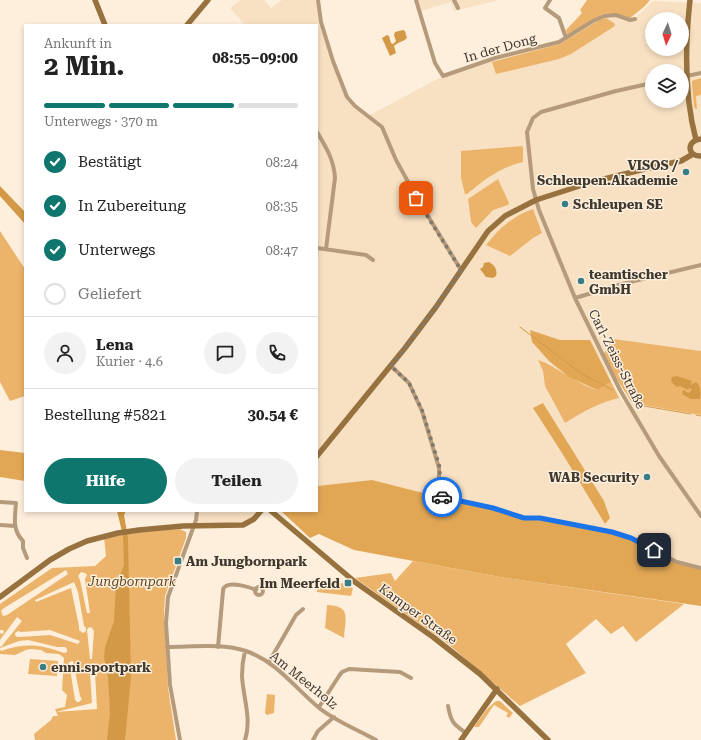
<!DOCTYPE html>
<html lang="de">
<head>
<meta charset="utf-8">
<style>
  :root { --surface:#fff; --page:#f2f2f2; --text:#222; --muted:#767676; --line:#e0e0e0; --accent:#0f766e }
  body { margin:0; font-family:"Roboto Serif",serif; background:var(--page); color:var(--text); height:100vh; display:flex; flex-direction:column; font-size:15px; white-space:nowrap }
  * { box-sizing:border-box; margin:0 }
  p { font-size:13px; color:var(--muted) }
  .icon { flex:none; width:22px; height:22px; fill:none; stroke:currentColor; stroke-width:2; stroke-linecap:round; stroke-linejoin:round }
  .map { position:relative; flex:1; overflow:hidden }
  .side { position:absolute; left:24px; top:24px; width:294px; height:488px; display:flex; flex-direction:column; background:var(--surface); border-radius:0px; box-shadow:0 2px 6px #0003 }
  .side>* { flex:none }
  .needle { width:26px; rotate:184deg }
  .buttons { position:absolute; left:645px; top:12px; display:grid; gap:8px }
  .buttons a { display:grid; place-items:center; width:44px; height:44px; border-radius:50%; background:var(--surface); box-shadow:0 2px 6px #0003; font-size:20px }
  .pin { position:absolute; display:grid; place-items:center; width:34px; height:34px; color:#fff; margin:-17px; border-radius:8px; box-shadow:0 2px 6px #0006 }
  .courier { position:absolute; display:grid; place-items:center; width:40px; height:40px; margin:-20px; border:3px solid #1a73e8; border-radius:50%; background:#fff; color:#222; box-shadow:0 1px 5px #0007 }
  .summary em { font-style:normal; font-weight:700 }
  .summary div { display:flex; flex-direction:column-reverse }
  .summary { display:flex; align-items:center; justify-content:space-between; height:68px; padding:0 20px }
  h1 { font-size:26px; font-weight:700; line-height:30px }
  .bar { display:grid; grid-template-columns:repeat(4,1fr); gap:6px 4px; align-content:center; height:48px; padding:0 20px }
  .bar i { height:5px; border-radius:3px; background:var(--line) }
  .bar .current { background:var(--accent) }
  .bar p { grid-column:span 4 }
  .line { display:flex; align-items:center; gap:10px; padding:0 20px; border-top:1px solid var(--line) }
  .line div { flex:1 }
  .round { display:grid; place-items:center; flex:none; width:42px; height:42px; border-radius:21px; background:var(--page) }
  ol { padding:0 20px; list-style:none }
  li { display:flex; align-items:center; gap:12px; height:44px }
  li p { margin-inline-start:auto }
  li .icon { padding:4px; border-radius:50%; background:var(--accent); color:#fff; stroke-width:4 }
  li:last-child { color:var(--muted) }
  li i { width:22px; height:22px; border:2px solid var(--line); border-radius:50% }
  .cta { display:flex; gap:8px; margin-top:auto; padding:8px 20px }
  .cta a { flex:1; height:46px; border-radius:24px; background:var(--accent); color:#fff; font-size:16px; font-weight:700; line-height:46px; text-align:center }
  .cta a+a { background:var(--page); color:var(--text) }
  .map>svg:first-child { display:block }
  .built { fill:#f8e1c3; fill-rule:evenodd }
  .green { fill:#ecb46a; fill-rule:evenodd }
  .forest { fill:#e1a755 }
  .water { fill:#d39946 }
  .lines { fill:none; stroke-linecap:round; stroke-linejoin:round }
  .stream { stroke:#d39946; stroke-width:1 }
  .street { stroke:#b59b7b; stroke-width:4 }
  .secondary { stroke:#97723f; stroke-width:5.5 }
  .done { stroke:#82786c; stroke-width:4; stroke-dasharray:0 7.2 }
  .route { stroke:#1a73e8; stroke-width:5 }
  .poi-dot { fill:#367d87; stroke:#feefdc; stroke-width:1.5 }
  .labels { text-anchor:middle; dominant-baseline:central; stroke-width:3; stroke-linejoin:round; paint-order:stroke }
  .street-label { font-size:13px; fill:#3f382f; stroke:#feefdc }
  .poi-label { font-size:13px; font-weight:bold; fill:#3f382f; stroke:#feefdc; text-anchor:start }
  .park-label { font-size:13px; font-style:italic; fill:#5e4522; stroke:#feefdc }
</style>
</head>
<body>
<div class="map">
<svg width="701" height="740" viewBox="0 0 701 740">
  <rect width="100%" height="100%" fill="#feefdc"/>
  <path class="built" d="M240,0H264L271,8L282,0H318L321,22L347,97L368,116L443,76L496,60L559,42L593,21L617,13L635,18L653,1L701,3V351L614,339L602,356L614,386L623,402L701,415V566L680,561L635,538L524,518L372,480L317,486V25H245L230,8ZM652,19H682V49H652ZM652,71H682V101H652Z
    M418,0H499L454,11L451,2L421,11Z
    M199,511H260L244,524L197,526Z"/>
  <path class="green" d="M587,0H650L645,6L630,18C621,15 613,13 603,14L567,35L566,30L582,13L580,10Z
    M606,18L614,23L615,26L571,54L559,59L496,74L492,62L560,44L601,19Z
    M701,78V95L696,96L697,109H696L694,107L692,81L694,80Z
    M522,146L523,148V162C501,167 485,179 467,194H465L461,178V151Z
    M498,179L509,203L508,205L493,210L476,228L471,222L468,199Z
    M533,209L542,233L533,238L510,256L486,245C499,228 513,216 533,209Z
    M0,231L25,269V396L10,401L0,382Z
    M614,339L701,351V415L632,403L602,356Z
    M538,360L546,363L584,385L596,390L611,382L619,398C598,403 584,411 565,423L545,386L543,371Z
    M180,529L186,532V538L165,596L164,612L168,688L176,740H35L34,734L51,720L53,716H58L55,709L65,707L67,695L62,690L64,658L59,654L46,653L41,650L31,649L26,650L15,655L0,654V649L1,651C25,643 40,644 64,653L67,652V649L65,647H57L28,640L19,641L0,648V646L1,647L22,621L17,617L0,640V633L3,634L4,631L2,630H0V604L52,568L95,566L106,556L104,537L127,533ZM66,570L68,574L7,615L3,616L1,611L4,608ZM81,572L85,573L87,575L85,579L90,613H87L80,580L78,576ZM74,582L78,592L84,626L86,628V631L83,633L79,630V626L71,588L36,602L35,600ZM91,627L94,631L92,659H90L87,630L88,628ZM50,630L80,641L78,644L50,635L19,637H17L15,635V633L18,631L21,632ZM73,661L80,696L82,699L79,702H77L75,700L69,662ZM90,666H93L96,668L95,672L97,709L56,712L92,703L90,673L88,670Z
    M413,561L500,577L684,604L636,642L623,626L611,634L596,619L566,644L586,673L520,706L447,643L355,578L391,573L395,581Z
    M342,583L353,588L351,596L317,592V588Z
    M327,605C352,606 345,618 344,638L325,628Z
    M30,659L58,661L57,676L28,674Z
    M267,694L275,695L274,713L267,715L265,713Z
    M496,701H500L513,713L509,718L506,716L508,713L494,705L479,727H474L487,709Z"/>
  <path class="forest" d="M530,330L560,340H590L611,382L597,390L569,377L549,361L532,342Z
    M543,403L604,501L610,518L605,524L562,453L533,408Z
    M0,450L25,453V481L0,477Z
    M372,480L451,500L493,508L524,518H540L574,524L631,538L677,562L701,568V606L500,577L354,550L319,534L310,538L281,511H317V486Z"/>
  <path class="water" d="M403,30L405,31L407,38C403,42 398,42 394,46L396,53L390,56L382,38L387,35L389,36L391,43L393,44L396,41L394,35L395,32Z
    M0,186L25,212V224L0,196Z
    M489,262C494,265 498,269 496,276L493,278L486,277L480,269L483,267L484,263Z
    M677,376L692,381L691,385L696,382C701,387 701,392 700,399H691L682,394L683,390L689,393L692,389L689,388L688,390L680,386L678,387L674,385L671,380L672,377Z
    M117,511H126L124,515L128,538L131,677L125,740H107L110,713L108,677L104,657L105,647L114,621L116,585L124,565L123,536Z"/>
  <g class="lines">
    <path class="stream" d="M520,327L582,374L613,390
      M630,397L644,406L691,414
      M696,415L701,416"/>
    <path class="street" d="M318,0L321,22L333,61L347,97L355,106L382,127L396,160L417,198L461,270
      M416,0L435,63L443,76L495,58L559,42L593,21L604,16L616,15L630,20L635,19
      M454,0L458,8
      M550,0L545,8L559,18L566,38
      M682,77L701,73
      M652,83L616,91L541,112L533,118L527,132L533,189L539,210L575,298L620,390L659,456L701,516
      M317,132C326,147 334,160 335,178L326,249
      M317,248L366,255L373,260
      M575,298L622,284L701,265
      M391,366L409,383L422,411L439,468V497L493,508L524,518H540L612,532L631,538L677,562L701,568
      M0,502L16,503C15,517 12,530 23,541V548L27,558
      M0,525L15,526
      M255 591a4 4 0 1 1 8 0a4 4 0 1 1-8 0Z
      M167,647C193,647 222,643 246,651C277,662 294,687 318,707C333,720 358,730 376,740
      M218,647L223,591C223,589 224,587 226,586C232,582 250,587 256,590
      M269,662L296,615L303,609
      M448,706C451,722 453,724 466,733
      M319,707L339,676L342,672L349,669L400,672L411,678
      M180,740L170,685L166,623L168,597L196,520L197,511
      M245,740C252,719 243,697 242,676C242,667 243,659 245,651
      M313,740L318,731L334,717"/>
    <path class="secondary" d="M95,0L105,25
      M690,0C685,46 684,95 696,140
      M187,25L208,0
      M701,139C686,140 687,157 701,156
      M317,456L405,348L436,307L488,231L505,216L536,200L592,182L657,166L681,161L693,154
      M271,511L355,582L433,637L480,674L548,740
      M0,597L50,560L69,549L87,541L118,533L139,530L183,526L243,525L254,519L261,511
      M461,740L497,689"/>
  </g>
  <g class="lines">
    <path class="done" d="M416,198L461,270L436,307L391,366L409,383L422,410L440,468L439,497H442"/>
    <path class="route" d="M442,497L493,508L524,518H540L612,532L631,538L654,550"/>
  </g>
  <g class="poi-dot">
    <circle cx="686" cy="172" r="4"/>
    <circle cx="565" cy="204" r="4"/>
    <circle cx="581" cy="281" r="4"/>
    <circle cx="647" cy="477" r="4"/>
    <rect x="174" y="557" width="8" height="8" rx="2"/>
    <rect x="344" y="579" width="8" height="8" rx="2"/>
    <circle cx="43" cy="667" r="4"/>
  </g>
  <g class="labels">
    <g class="street-label">
      <text transform="translate(500 48) rotate(-16)">In der Dong</text>
      <text transform="translate(617 359) rotate(63)">Carl-Zeiss-Straße</text>
      <text transform="translate(418 614) rotate(36)">Kamper Straße</text>
      <text transform="translate(304 680) rotate(39)">Am Meerholz</text>
    </g>
    <g class="poi-label">
      <text x="678" y="165" text-anchor="end">VISOS /<tspan x="678" dy="15">Schleupen.Akademie</tspan></text>
      <text x="573" y="204">Schleupen SE</text>
      <text x="589" y="274">teamtischer<tspan x="589" dy="15">GmbH</tspan></text>
      <text x="639" y="477" text-anchor="end">WAB Security</text>
      <text x="186" y="561">Am Jungbornpark</text>
      <text x="340" y="583" text-anchor="end">Im Meerfeld</text>
      <text x="51" y="667">enni.sportpark</text>
    </g>
    <g class="park-label">
      <text x="132" y="581">Jungbornpark</text>
    </g>
  </g>
</svg>
<div class="buttons">
<a><svg class="needle" viewBox="-14 -14 28 28"><path d="M0-13l5 13h-10z" fill="#e53935"/><path d="M0 13l5-13h-10z" fill="#767676"/></svg></a>
<a><svg class="icon" aria-label="layers" viewBox="0 0 24 24"><path d="M12 4l9 5-9 5-9-5zM3 14l9 5 9-5"/></svg></a>
</div>
<div class="pin" style="left:416px;top:198px;background:#ea580c"><svg class="icon" aria-label="bag" viewBox="0 0 24 24"><path d="M5 8h14l-1 12H6zM9 8a3 3 0 0 1 6 0"/></svg></div>
<div class="pin" style="left:654px;top:550px;background:#1f2937"><svg class="icon" aria-label="home" viewBox="0 0 24 24"><path d="M3 11l9-7 9 7M6 9v11h12V9"/></svg></div>
<div class="courier" style="left:442px;top:497px"><svg class="icon" aria-label="car" viewBox="0 0 24 24"><path d="M5 17H2v-5l4-1 3-4h7l3 4 3 1v5h-3M9 17h6M6 11h13"/><circle cx="7" cy="17" r="2"/><circle cx="17" cy="17" r="2"/></svg></div>
<section class="side">
<div class="summary"><div><h1>2 Min.</h1><p>Ankunft in</p></div><em>08:55–09:00</em></div>
<div class="bar"><i class="current"></i><i class="current"></i><i class="current"></i><i></i><p>Unterwegs · 370 m</p></div>
<ol>
<li><svg class="icon" aria-label="check" viewBox="0 0 24 24"><path d="M5 12l5 5 9-10"/></svg>Bestätigt<p>08:24</p></li>
<li><svg class="icon" aria-label="check" viewBox="0 0 24 24"><path d="M5 12l5 5 9-10"/></svg>In Zubereitung<p>08:35</p></li>
<li><svg class="icon" aria-label="check" viewBox="0 0 24 24"><path d="M5 12l5 5 9-10"/></svg>Unterwegs<p>08:47</p></li>
<li><i></i>Geliefert</li>
</ol>
<div class="line" style="height:72px"><a class="round"><svg class="icon" aria-label="person" viewBox="0 0 24 24"><circle cx="12" cy="8" r="4"/><path d="M4 21q1-7 8-7t8 7"/></svg></a><div><b>Lena</b><p>Kurier · 4.6</p></div><a class="round"><svg class="icon" aria-label="chat" viewBox="0 0 24 24"><path d="M4 5h16v11H9l-5 4z"/></svg></a><a class="round"><svg class="icon" aria-label="phone" viewBox="0 0 24 24"><path d="M5 4h4l2 5-3 2q2 4 5 5l2-3 5 2v4C11 20 4 13 5 4z"/></svg></a></div>
<div class="line" style="height:52px"><div>Bestellung #5821</div><b>30.54 €</b></div>
<div class="cta"><a>Hilfe</a><a>Teilen</a></div>
</section>
</div>
</body>
</html>
